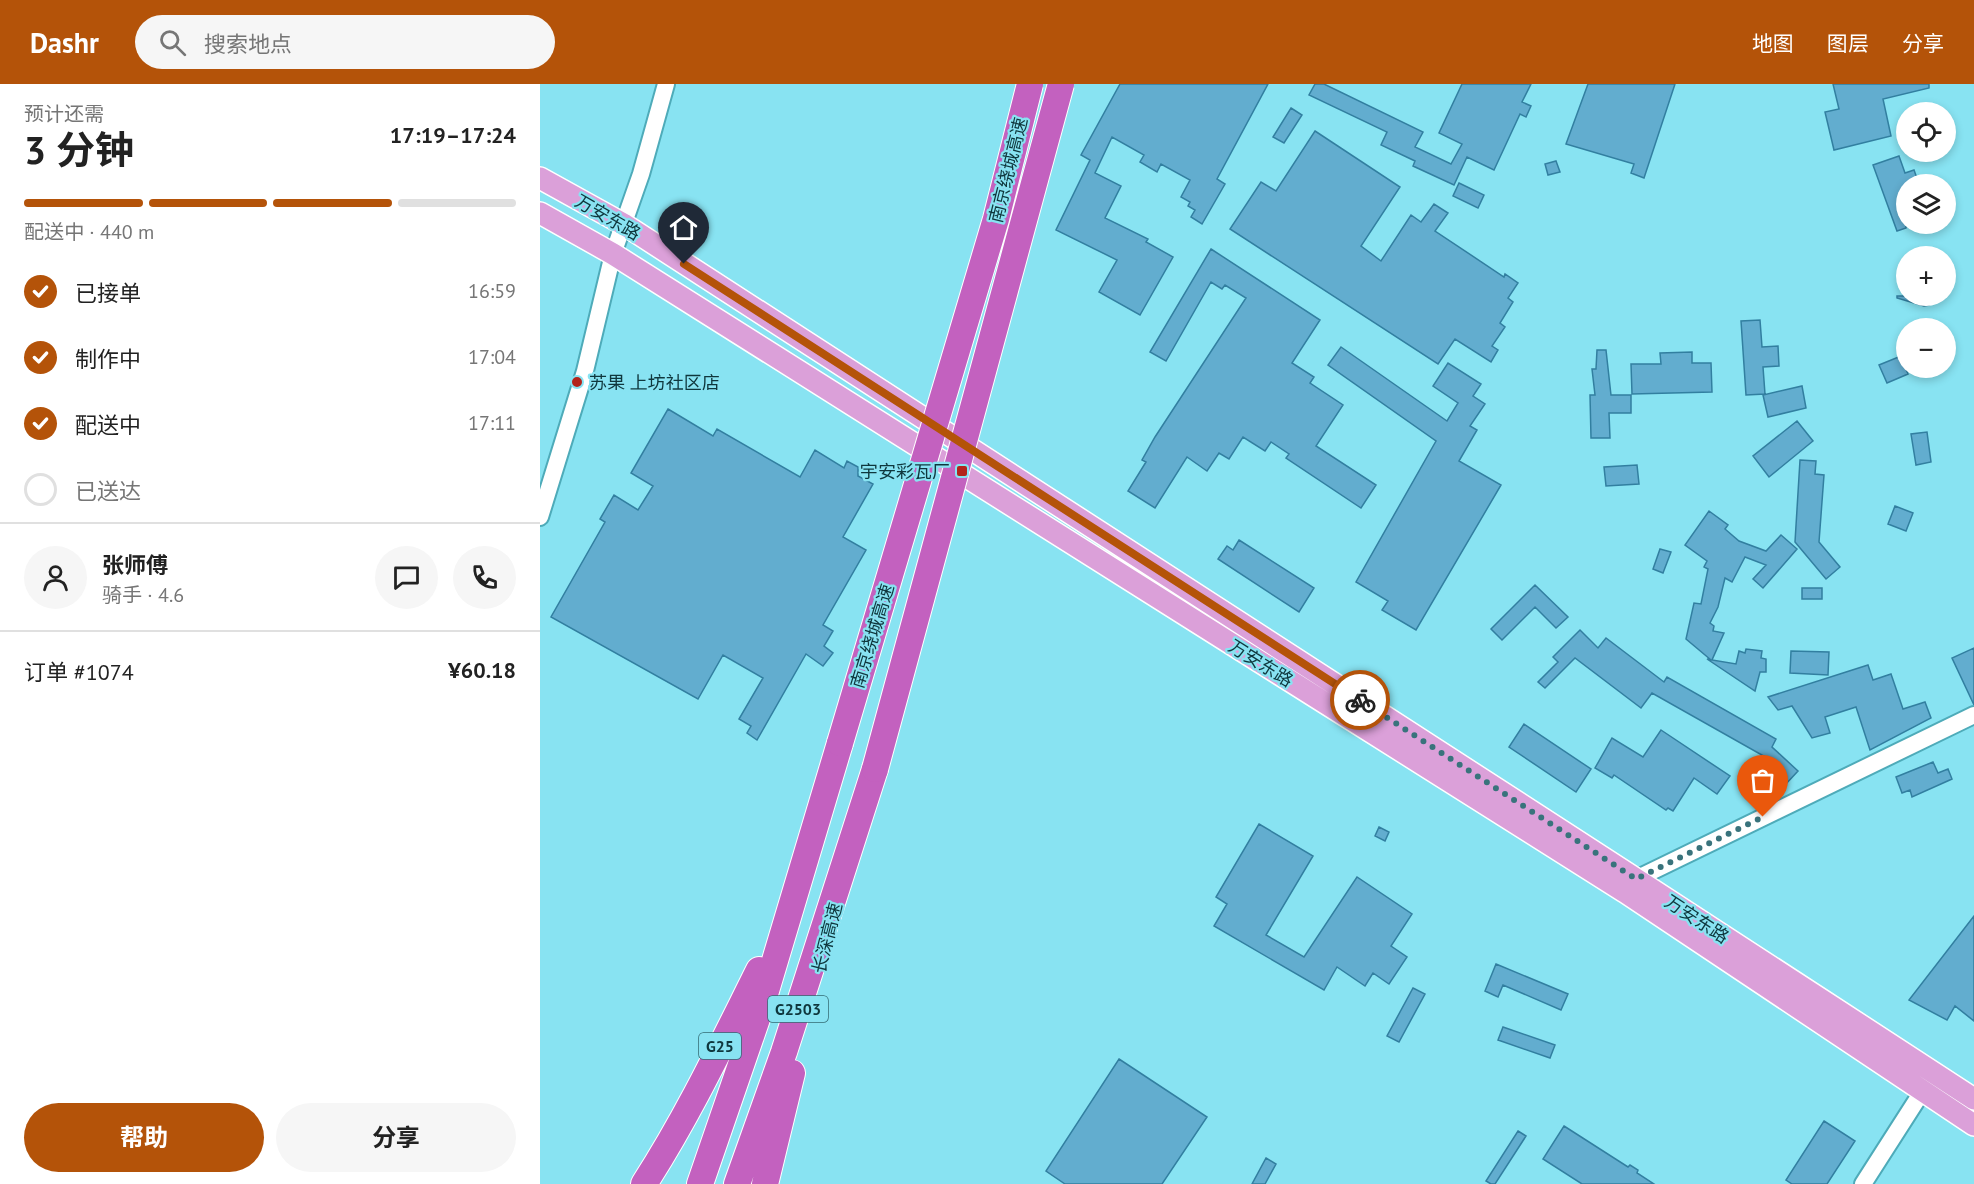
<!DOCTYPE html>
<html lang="zh">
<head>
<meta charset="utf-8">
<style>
  :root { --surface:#fff; --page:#f6f6f6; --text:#222; --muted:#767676; --line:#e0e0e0; --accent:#b45309 }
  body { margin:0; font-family:"PT Sans","Noto Sans SC",sans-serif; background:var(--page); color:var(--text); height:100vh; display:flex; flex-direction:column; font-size:22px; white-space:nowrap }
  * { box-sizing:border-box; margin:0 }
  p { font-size:20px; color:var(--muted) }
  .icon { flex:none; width:33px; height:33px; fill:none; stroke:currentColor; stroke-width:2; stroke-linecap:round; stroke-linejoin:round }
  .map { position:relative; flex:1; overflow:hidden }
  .side { display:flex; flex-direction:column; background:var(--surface); width:540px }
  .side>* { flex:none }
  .fabs { position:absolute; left:1356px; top:18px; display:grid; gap:12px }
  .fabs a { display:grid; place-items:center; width:60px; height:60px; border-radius:50%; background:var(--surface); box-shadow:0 3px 9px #0003; font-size:30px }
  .pin { position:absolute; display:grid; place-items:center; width:51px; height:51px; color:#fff; margin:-62px -26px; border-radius:50% 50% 50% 0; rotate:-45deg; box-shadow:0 0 6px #0007 }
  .pin .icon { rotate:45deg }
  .courier { position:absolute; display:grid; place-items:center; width:60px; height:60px; margin:-30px; border:4px solid #b45309; border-radius:50%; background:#fff; color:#222; box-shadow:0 2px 8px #0007 }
  .headline em { font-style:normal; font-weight:700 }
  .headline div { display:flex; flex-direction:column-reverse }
  .headline { display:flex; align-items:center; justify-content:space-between; height:102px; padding:0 24px }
  h1 { font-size:39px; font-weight:700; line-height:45px }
  .bar { display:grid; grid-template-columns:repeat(4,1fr); gap:9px 6px; align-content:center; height:72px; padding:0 24px }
  .bar i { height:8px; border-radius:4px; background:var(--line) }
  .bar .selected { background:var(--accent) }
  .bar p { grid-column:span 4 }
  .line { display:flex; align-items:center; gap:15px; padding:0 24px; border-top:2px solid var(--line) }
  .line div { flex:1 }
  .round { display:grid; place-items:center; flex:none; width:63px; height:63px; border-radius:32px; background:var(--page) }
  ol { padding:0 24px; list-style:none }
  li { display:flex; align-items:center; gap:18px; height:66px }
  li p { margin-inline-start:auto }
  li .icon { padding:6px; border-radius:50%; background:var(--accent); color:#fff; stroke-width:4 }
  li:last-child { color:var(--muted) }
  li i { width:33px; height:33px; border:3px solid var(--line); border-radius:50% }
  .button { display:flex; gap:12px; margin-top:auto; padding:12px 24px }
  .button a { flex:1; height:69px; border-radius:36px; background:var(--accent); color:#fff; font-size:24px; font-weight:700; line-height:69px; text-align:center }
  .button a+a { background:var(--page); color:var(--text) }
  header { display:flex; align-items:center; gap:36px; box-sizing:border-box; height:84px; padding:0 30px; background:var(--accent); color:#fff }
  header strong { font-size:28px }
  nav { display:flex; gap:33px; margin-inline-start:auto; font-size:21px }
  .search { width:420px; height:54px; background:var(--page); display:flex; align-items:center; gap:15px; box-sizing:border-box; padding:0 21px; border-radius:33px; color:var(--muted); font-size:22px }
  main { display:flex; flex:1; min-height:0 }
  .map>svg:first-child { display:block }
  .building { fill:#62adcf; stroke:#327fa0; stroke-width:1.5 }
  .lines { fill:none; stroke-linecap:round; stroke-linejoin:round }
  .minor-casing { stroke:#4eabb9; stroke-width:20 }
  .major-casing { stroke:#fff; stroke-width:24 }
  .highway-casing { stroke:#fff; stroke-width:28 }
  .minor { stroke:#fff; stroke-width:16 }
  .major { stroke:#dba0d9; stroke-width:21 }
  .highway { stroke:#c361bf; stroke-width:26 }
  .highway-bridge-casing { stroke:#fff; stroke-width:28; stroke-linecap:butt }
  .highway-bridge { stroke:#c361bf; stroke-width:26 }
  .done { stroke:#39737c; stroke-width:6; stroke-dasharray:0 10.8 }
  .route { stroke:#b45309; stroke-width:8 }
  .poi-dot { fill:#b3241b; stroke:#88e3f2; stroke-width:2 }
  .labels { text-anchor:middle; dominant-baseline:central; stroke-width:4.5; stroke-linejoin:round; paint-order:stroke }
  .shield { fill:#88e3f2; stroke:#336b73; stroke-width:1.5 }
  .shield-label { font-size:16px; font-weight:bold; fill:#0f373d }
  .street-label { font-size:18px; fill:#0f373d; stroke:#88e3f2 }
  .poi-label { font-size:18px; fill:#0f373d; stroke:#88e3f2; text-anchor:start }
</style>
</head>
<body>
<header>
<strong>Dashr</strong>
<div class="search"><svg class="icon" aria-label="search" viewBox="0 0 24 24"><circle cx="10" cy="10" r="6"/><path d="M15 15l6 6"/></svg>搜索地点</div>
<nav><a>地图</a><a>图层</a><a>分享</a></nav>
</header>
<main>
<section class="side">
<div class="headline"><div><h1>3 分钟</h1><p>预计还需</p></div><em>17:19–17:24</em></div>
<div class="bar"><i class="selected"></i><i class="selected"></i><i class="selected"></i><i></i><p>配送中 · 440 m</p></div>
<ol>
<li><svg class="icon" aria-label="check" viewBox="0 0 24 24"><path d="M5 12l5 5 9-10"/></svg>已接单<p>16:59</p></li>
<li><svg class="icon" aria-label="check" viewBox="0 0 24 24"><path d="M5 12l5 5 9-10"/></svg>制作中<p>17:04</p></li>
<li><svg class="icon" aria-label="check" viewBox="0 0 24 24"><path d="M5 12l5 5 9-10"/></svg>配送中<p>17:11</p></li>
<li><i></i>已送达</li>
</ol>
<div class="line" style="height:108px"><a class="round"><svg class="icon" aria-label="person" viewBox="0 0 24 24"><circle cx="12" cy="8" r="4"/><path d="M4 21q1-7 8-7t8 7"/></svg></a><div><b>张师傅</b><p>骑手 · 4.6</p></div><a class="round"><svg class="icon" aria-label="chat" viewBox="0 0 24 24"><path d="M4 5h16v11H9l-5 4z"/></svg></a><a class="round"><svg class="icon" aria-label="phone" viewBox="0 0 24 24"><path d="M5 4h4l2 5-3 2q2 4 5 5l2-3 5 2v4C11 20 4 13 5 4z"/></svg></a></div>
<div class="line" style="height:78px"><div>订单 #1074</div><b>¥60.18</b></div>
<div class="button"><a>帮助</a><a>分享</a></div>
</section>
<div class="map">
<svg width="1434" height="1100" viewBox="0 0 1434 1100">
  <rect width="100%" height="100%" fill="#88e3f2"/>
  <path class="building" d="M580,0H728L677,95L685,100L662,140L651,133L655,126L648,122L650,118L641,113L650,96L621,80L617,88L600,78L604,71L572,53L555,89L581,102L565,134L608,155L606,158L633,173L600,231L559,208L577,176L516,146L550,76L541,71Z
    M775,0H784L883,48L875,63L911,80L922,60L899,49L922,0H991L982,18L991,22L986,33L980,30L954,86L927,73L914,101L873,82L875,77L841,61L847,48L769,11Z
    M1048,0H1135L1104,94L1091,89L1094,80L1026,60Z
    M1293,0H1389V4L1343,15L1351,52L1294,66L1285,28L1299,25Z
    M751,24L762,31L744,59L733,53Z
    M775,47L860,103L821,162L841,177L871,131L881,138L894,120L908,129L895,147L964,193L965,190L978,199L968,214L973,218L960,239L965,243L952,262L958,266L951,278L915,255L898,280L690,145L721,98L736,107Z
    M1359,72L1365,89L1374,86L1379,100H1366V144L1357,147L1333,81Z
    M1016,77L1020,88L1008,91L1005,80Z
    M919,99L944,111L938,124L913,112Z
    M671,165L780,236L752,279L774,293L770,299L803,321L776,362L836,401L821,424L746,374L749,370L731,358L725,367L703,353L689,375L679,369L667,387L647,373L615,424L588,407L606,378L602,376L615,353L706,214L685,201L682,205L671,198L626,277L610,268Z
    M1357,212H1394L1389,221L1384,222L1357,214Z
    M1220,236L1222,263L1238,262L1239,282L1223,283L1225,310L1206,311L1201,237Z
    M801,263L907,337L918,319L893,302L908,279L941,300L933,312L945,320L930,342L937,346L919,377L961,401L876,546L842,526L848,517L816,498L896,357L788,281Z
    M1057,266H1066L1071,311H1091V329H1069L1070,354H1051L1050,311H1055L1052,285H1056Z
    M1152,268V279H1171L1172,308L1092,310L1091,280H1121L1120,269Z
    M1361,272L1368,290L1347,299L1339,281Z
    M1262,302L1266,324L1228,333L1223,311Z
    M128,325L173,352L177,345L260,393L275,366L304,384L307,377L318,383V392L333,400L303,453L326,466L283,541L293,547L284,562L293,569L283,582L266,570L217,656L207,649L211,642L199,635L223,594L183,571L158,615L11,533L65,438L60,435L74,411L98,426L113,402L91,389Z
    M1257,337L1273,357L1229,393L1213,372Z
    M1387,348L1391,378L1376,381L1371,350Z
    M1260,376L1276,377L1275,390L1284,391L1279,458L1300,483L1286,495L1255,458Z
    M1097,381L1099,400L1066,402L1064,383Z
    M1355,422L1373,429L1366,447L1348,440Z
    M1169,427L1188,441L1185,445L1199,457L1226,467L1241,451L1257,465L1223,504L1213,495L1226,481L1205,473L1192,498L1185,494L1178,523L1170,539L1174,542L1173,547L1184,549L1172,576L1196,580L1199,567L1205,569L1206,565L1222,567L1221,574L1226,575V588H1220L1215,607L1167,575L1171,576L1146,555L1154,519L1161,520L1168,485L1164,483L1167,477L1145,461Z
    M699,456L774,504L759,528L678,475L687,462L693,466Z
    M1120,465L1131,468L1123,489L1113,485Z
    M995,501L1028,533L1016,544L995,523L962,556L951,545Z
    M1262,504H1282V515H1262Z
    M1040,546L1058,564L1066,554L1124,598L1127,593L1236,655L1232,663L1258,687L1245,701L1224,681L1229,675L1112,609L1101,624L1035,574L1005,604L998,598L1018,578L1013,573Z
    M1434,564V621L1412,574Z
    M1251,567L1289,568L1288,591L1250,589Z
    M1328,581L1333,596L1351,590L1363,625L1385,618L1391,634L1330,666L1316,623L1285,633L1290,649L1272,654L1252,622L1238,626L1228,613Z
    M984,640L1051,685L1036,708L969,663Z
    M1121,646L1190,692L1177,710L1154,694L1133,727L1128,724L1126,726L1074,691L1072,694L1055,684L1072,654L1103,673Z
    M1393,678L1398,689L1408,685L1412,695L1372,713L1370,706L1362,709L1356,693Z
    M719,740L773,772L726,851L764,873L817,793L872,830L851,862L867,873L849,900L833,889L825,902L797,883L784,906L674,842L687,820L676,813Z
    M839,743L849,748L845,757L835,752Z
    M1434,832V937L1415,922L1407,936L1369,916Z
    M956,880L1028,910L1021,926L963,901L958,913L945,907Z
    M873,904L885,910L859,958L847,952Z
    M963,943L1015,961L1010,974L958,956Z
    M579,975L667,1033L622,1100H525L506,1087Z
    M1284,1037L1315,1057L1287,1100H1252L1246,1096Z
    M1024,1042L1088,1083L1090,1081L1098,1086L1097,1089L1114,1100H1042L1003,1075Z
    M978,1047L986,1052L955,1100H951L946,1097Z
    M726,1074L736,1080L725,1100H712Z"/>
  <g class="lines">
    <g class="minor-casing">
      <path id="minor" d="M0,433L45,287L73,170L101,90L126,0
        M1089,803L1096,795L1434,631
        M1323,1100L1389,997"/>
    </g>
    <g class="major-casing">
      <path id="major" d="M0,94L85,141L1096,795L1434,1015
        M0,129L73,170L1085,808L1434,1041"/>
    </g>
    <g class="highway-casing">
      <path id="highway" d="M104,1100C148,1032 183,958 219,886
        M160,1100L222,920L300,659
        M197,1100L244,968L335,685
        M225,1100L252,989"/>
    </g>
    <use href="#minor" class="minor"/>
    <use href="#major" class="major"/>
    <use href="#highway" class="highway"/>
    <g class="highway-bridge-casing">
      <path id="highway-bridge" d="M300,659L456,135L490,0
        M335,685L521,0"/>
    </g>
    <use href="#highway-bridge" class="highway-bridge"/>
  </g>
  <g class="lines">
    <path class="done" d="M820,616L1096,795L1223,733"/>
    <path class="route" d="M144,180L820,616"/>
  </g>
  <g class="poi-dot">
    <circle cx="37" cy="298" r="6"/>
    <rect x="416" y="381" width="12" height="12" rx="3"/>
  </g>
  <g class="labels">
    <g class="shield">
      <rect x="228" y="912" width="60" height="26" rx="4.5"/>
      <rect x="159" y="949" width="42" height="26" rx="4.5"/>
    </g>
    <g class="shield-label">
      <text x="258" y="925">G2503</text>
      <text x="180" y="962">G25</text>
    </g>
    <g class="street-label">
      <text transform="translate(468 86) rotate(-76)">南京绕城高速</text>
      <text transform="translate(68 133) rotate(30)">万安东路</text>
      <text transform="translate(332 552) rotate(-73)">南京绕城高速</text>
      <text transform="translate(721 579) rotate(32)">万安东路</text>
      <text transform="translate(1157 835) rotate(33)">万安东路</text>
      <text transform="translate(287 854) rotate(-76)">长深高速</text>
    </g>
    <g class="poi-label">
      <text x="49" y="298">苏果 上坊社区店</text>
      <text x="410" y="387" text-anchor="end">宇安彩瓦厂</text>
    </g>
  </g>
</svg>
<div class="fabs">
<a><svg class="icon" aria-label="locate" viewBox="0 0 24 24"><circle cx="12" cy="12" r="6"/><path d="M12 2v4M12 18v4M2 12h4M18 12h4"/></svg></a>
<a><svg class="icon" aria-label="layers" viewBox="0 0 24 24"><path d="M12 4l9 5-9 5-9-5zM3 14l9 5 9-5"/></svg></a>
<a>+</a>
<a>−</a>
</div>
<div class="pin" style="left:1223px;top:733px;background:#ea580c"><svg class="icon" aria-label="bag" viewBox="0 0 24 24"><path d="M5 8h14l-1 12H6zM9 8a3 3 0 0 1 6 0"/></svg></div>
<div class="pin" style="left:144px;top:180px;background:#1f2937"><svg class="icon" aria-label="home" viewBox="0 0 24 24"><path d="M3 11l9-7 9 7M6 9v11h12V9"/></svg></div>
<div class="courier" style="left:820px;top:616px"><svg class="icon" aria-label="bike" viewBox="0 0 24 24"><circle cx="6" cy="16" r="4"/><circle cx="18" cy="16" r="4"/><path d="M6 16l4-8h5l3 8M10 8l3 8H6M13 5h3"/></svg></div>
</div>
</main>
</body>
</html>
